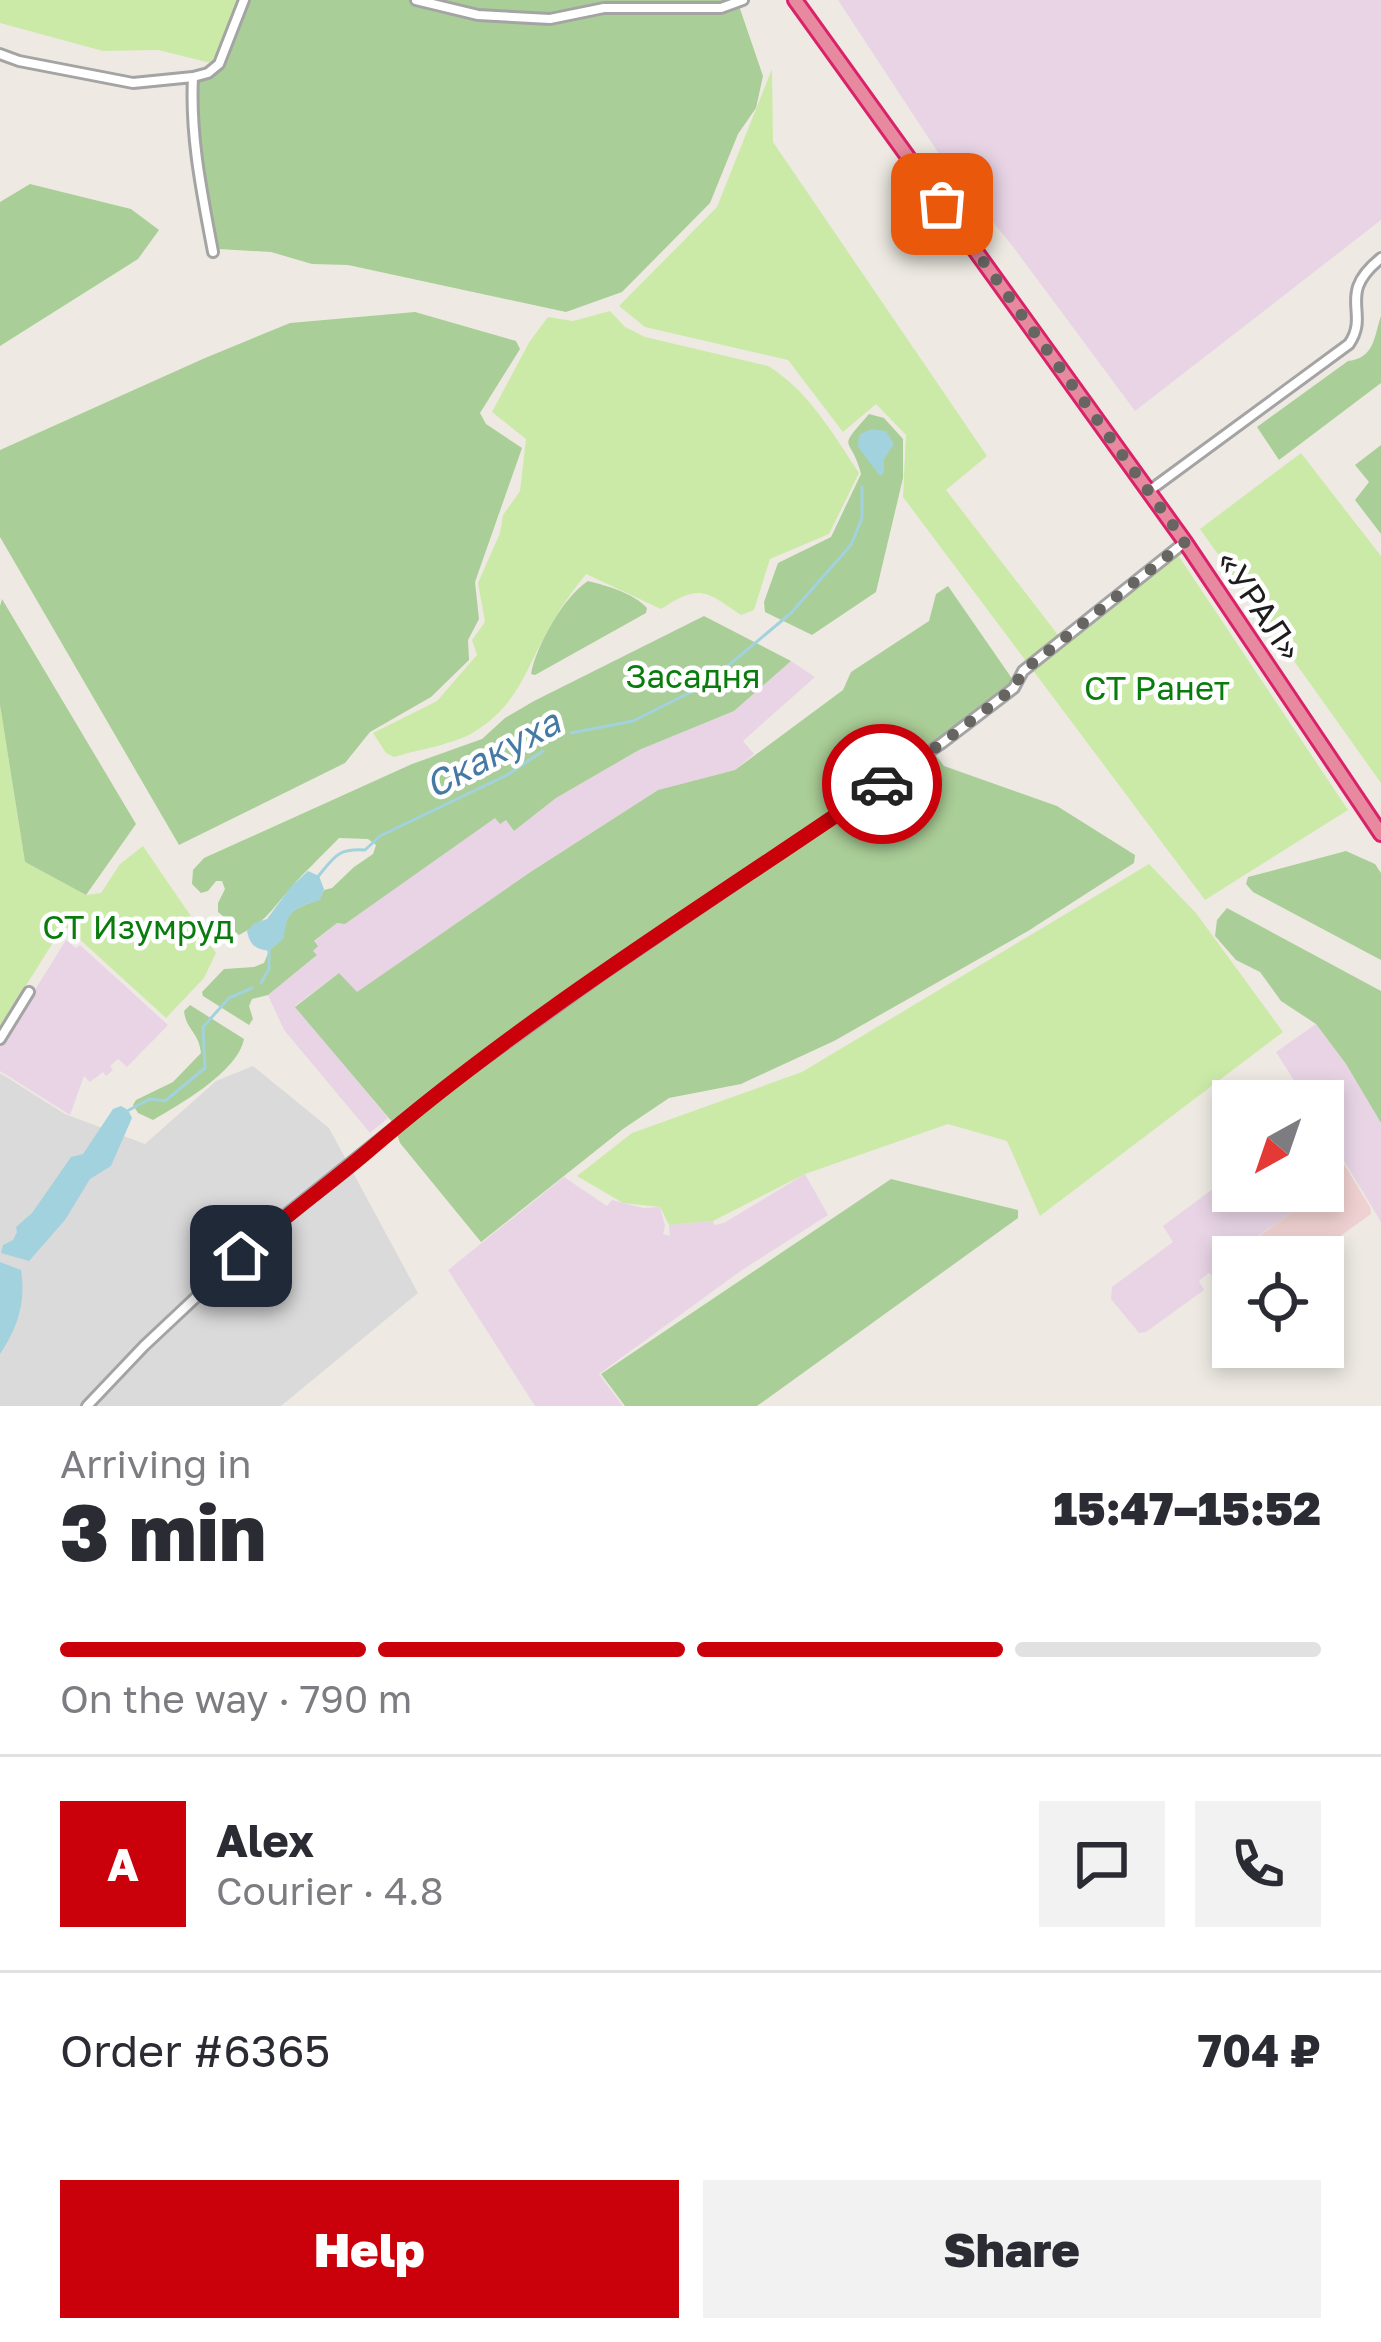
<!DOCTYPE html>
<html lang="en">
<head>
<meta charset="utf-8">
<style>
  :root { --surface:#fff; --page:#f2f2f3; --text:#2b2b33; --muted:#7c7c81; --line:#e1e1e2; --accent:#ca000a }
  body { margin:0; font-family:"Golos Text",sans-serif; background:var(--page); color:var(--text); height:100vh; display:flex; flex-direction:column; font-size:45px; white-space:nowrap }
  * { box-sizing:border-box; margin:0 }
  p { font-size:39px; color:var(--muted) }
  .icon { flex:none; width:66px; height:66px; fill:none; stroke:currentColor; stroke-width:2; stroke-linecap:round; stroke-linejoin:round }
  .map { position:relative; height:1406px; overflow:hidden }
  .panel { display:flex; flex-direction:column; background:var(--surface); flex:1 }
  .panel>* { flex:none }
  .needle { width:78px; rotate:220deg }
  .fabs { position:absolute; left:1212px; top:1080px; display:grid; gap:24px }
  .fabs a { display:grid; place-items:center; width:132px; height:132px; border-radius:0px; background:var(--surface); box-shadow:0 6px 18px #0003; font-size:60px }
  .pin { position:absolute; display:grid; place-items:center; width:102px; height:102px; color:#fff; margin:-51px; border-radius:24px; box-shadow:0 6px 18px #0006 }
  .courier { position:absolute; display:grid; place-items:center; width:120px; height:120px; margin:-60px; border:9px solid #ca000a; border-radius:50%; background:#fff; color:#222; box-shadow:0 3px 15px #0007 }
  .summary em { font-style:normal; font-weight:800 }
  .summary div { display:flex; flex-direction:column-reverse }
  .summary { display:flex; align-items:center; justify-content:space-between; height:204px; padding:0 60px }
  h1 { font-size:78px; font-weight:800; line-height:90px }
  .bar { display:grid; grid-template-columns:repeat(4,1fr); gap:18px 12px; align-content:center; height:144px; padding:0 60px }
  .bar i { height:15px; border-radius:9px; background:var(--line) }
  .bar .active { background:var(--accent) }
  .bar p { grid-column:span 4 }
  .line { display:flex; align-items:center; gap:30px; padding:0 60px; border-top:3px solid var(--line) }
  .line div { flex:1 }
  .round { display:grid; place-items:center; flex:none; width:126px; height:126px; border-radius:0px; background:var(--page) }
  .action { display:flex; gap:24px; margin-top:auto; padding:24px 60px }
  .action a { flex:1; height:138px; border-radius:0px; background:var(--accent); color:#fff; font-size:48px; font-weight:800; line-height:138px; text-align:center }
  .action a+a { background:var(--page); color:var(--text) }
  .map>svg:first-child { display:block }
  .residential { fill:#dbdada }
  .commercial { fill:#f0d1d1 }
  .industrial { fill:#e8d4e5 }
  .grass { fill:#cbeaa7 }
  .forest { fill:#aace97 }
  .water { fill:#a2d2dd }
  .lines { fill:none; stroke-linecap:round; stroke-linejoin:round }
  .stream { stroke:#a2d2dd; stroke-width:3 }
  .minor-casing { stroke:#a4a4a4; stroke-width:14 }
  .highway-casing { stroke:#da226a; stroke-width:18 }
  .minor { stroke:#fff; stroke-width:8 }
  .highway { stroke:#e7899f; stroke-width:12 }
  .done { stroke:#666562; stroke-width:12; stroke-dasharray:0 21.6 }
  .route { stroke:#ca000a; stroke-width:15 }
  .labels { text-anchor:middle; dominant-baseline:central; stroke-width:9; stroke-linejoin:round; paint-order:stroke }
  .street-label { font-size:33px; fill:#1d1d1d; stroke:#fff }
  .park-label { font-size:33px; fill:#0a7c0e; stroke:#fff }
  .water-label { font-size:36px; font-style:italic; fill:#467aa5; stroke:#fff }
</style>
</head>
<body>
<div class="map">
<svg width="1381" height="1406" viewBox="0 0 1381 1406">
  <rect width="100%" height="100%" fill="#eeeae3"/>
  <path class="residential" d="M253,1066L329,1128L418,1293L281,1406H0V1073L65,1114L145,1144L216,1081Z"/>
  <path class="commercial" d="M1323,1131L1338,1154V1160L1344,1164L1370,1207L1371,1214L1311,1257H1233V1304L1209,1272L1297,1209L1310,1194L1308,1191H1323Z"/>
  <path class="industrial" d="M838,0H1381V220L1135,411L1014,248L941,157Z
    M791,661L815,677L743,741L754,754L735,770L658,790L529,873L356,993L339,973L295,1006L388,1118L370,1133L284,1030L268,995L316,956L313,951L314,942L337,923L345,924L495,817L506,819L514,831L556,798L639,750L734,711Z
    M66,940L76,948L80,945L168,1025L127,1067L118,1059L110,1066L113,1070L106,1076L103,1072L90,1082L84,1076L70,1115L0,1071V1046Z
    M1316,1024L1346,1064L1381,1123V1222L1323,1126V1101H1307L1276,1052Z
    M805,1174L828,1215L742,1270L599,1374L623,1406H535L448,1270L564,1177L607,1206L612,1200L643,1208L660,1207L665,1226L663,1234L670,1236L669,1225L713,1221L714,1225L724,1223Z
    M1233,1174V1191H1308L1310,1194L1297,1209L1226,1258L1199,1281L1204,1290L1146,1332L1139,1333L1111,1299L1112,1287L1173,1242L1163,1226Z"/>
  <path class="grass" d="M0,0H239L216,58L211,63L158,50L103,51L0,23Z
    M772,69L773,142L987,456L946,490L1065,644L1178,555L1348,810L1205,900L903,497L906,435L876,404L843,432L788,360L645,327L619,306L717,207Z
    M610,311L625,327L645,337L768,366C807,389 834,435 859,473L829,534L770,559L754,610L741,615C706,591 700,583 661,609L586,574C567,597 549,626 536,653C520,686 508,711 474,732C455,744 417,750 394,757L386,753L373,733L437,701L477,655L472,640L485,622L478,583L500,533L503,515L520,491L526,439L492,412L530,341L548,317L573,321Z
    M1301,453L1381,556V783L1200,529Z
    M0,705L25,862L86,895L101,893L120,864L143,846L216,953L204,978L166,1018L64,925L0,1027Z
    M1149,864L1196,913L1283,1032L1040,1216L1007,1141L948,1124L805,1174L713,1221L669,1225L660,1207L623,1203L577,1176L632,1133L802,1072Z"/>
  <path class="forest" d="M248,0H737L763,76L756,108L738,134L710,203L622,292L566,312L348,265L312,264L271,252L219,249L215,245C209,207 188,113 199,81C231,66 239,32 248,0Z
    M30,184L131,209L159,230L138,259L0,346V202Z
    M415,312L516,341L520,349L480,413L486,424L522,448L475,582L479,619L468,640L469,660L431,697L370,732L345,763L179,845L0,537V450L205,358L290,323Z
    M1381,316V383L1279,460L1257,427L1348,361C1375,358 1374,336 1381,316Z
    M869,414L884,418L903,439V478L876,592L812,635L765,612L764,602L778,563L831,537L861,474C851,434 835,453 869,414Z
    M1381,445V534L1355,500L1369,482L1355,465Z
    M588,581C608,586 633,593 647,608L646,613L535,675L531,674C536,646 564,596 588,581Z
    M948,586L1013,680V687L932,750L944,766L1057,806L1135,855L1134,863L1028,931L834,1041L741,1084L669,1098L623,1129L481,1242L400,1143L393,1123L295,1007L339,973L357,992L529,873L658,790L735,770L843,690L851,672L929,621L936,594Z
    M2,599L136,824L86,895L25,862L0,705V606Z
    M704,616L791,661L734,711L639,750L556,798L514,831L506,820L500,824L495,818L345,924L337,923L314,941L318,946L313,951L317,955L268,995L252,999L249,1006L253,1019L249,1025L203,996L202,992L224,969L254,967L264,963L269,951L283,938C286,910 295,908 319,900L324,890L332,888L354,867L373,854L376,845L368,839L339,838C323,855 305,871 290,889C270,911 268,920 239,935C230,928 228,919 218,912V903L225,889L222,881H216L208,891L201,893L192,884L193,870L204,858L412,764L482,739L505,718L534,701Z
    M1346,851L1375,864L1381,873V960L1253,892L1246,884L1248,877Z
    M1227,908L1381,991V1123L1346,1064L1316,1024L1281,1001L1260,972L1236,960L1215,936L1217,920Z
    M190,1005L244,1039C238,1071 181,1104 153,1120L138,1113L133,1105L136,1100L173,1082L201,1053C199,1032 186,1030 184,1011Z
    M891,1179L1018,1210V1218L757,1406H625L601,1374Z"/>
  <path class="water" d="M871,429L886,431L894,444L884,459V473L880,476L858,447L859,435Z
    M308,871L319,876L324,889L320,900C295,908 286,910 284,938L269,951C255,949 250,945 247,931L255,923L267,919L290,888Z
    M121,1106L128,1110L132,1118L111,1166L90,1179L65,1220L29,1261L1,1253L3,1245L13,1240L17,1232L16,1227L32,1213L71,1157L83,1154L113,1109Z
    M0,1262L21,1270C26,1302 18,1327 0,1354Z"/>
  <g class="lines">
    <path class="stream" d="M571,733L633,721L705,685L791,613L851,545L862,518V487
      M316,879C334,858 336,848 365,850L380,836L507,775L543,751
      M261,983L269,969V950
      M129,1110L150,1099L165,1101L205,1068L203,1027L229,998L252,988"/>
    <g class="minor-casing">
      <path id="minor" d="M416,0L478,15L550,19L604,8H721L743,0
        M0,54L19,61L133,83L193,77L208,73L219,64L244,0
        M193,77C190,137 202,193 213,252
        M1149,491L1349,344C1371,312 1335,295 1381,258
        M0,1039L29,992
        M87,1406L144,1346L273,1225L444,1088L601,975L942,743L1014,688L1023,671L1185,542"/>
    </g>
    <g class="highway-casing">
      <path id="highway" d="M795,0L1185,542L1381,834"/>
    </g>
    <use href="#minor" class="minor"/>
    <use href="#highway" class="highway"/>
  </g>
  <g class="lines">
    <path class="done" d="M882,784L942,743L1014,688L1023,671L1185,542L942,204"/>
    <path class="route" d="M241,1256C281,1218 326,1187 368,1151C527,1014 709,903 882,784"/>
  </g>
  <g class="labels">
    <g class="street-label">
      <text transform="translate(1260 605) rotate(56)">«УРАЛ»</text>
    </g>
    <g class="park-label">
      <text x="693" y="675">Засадня</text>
      <text x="1157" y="687">СТ Ранет</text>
      <text x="138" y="926">СТ Изумруд</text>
    </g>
    <g class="water-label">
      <text transform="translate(492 753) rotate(-28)">Скакуха</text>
    </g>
  </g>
</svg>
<div class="fabs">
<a><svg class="needle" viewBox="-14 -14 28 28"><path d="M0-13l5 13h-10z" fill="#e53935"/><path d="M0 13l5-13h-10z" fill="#7c7c81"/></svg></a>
<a><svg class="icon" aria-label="locate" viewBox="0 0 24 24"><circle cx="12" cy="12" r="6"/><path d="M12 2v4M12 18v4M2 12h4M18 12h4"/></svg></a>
</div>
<div class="pin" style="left:942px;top:204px;background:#ea580c"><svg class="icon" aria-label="bag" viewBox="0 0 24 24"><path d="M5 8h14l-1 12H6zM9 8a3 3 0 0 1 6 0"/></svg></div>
<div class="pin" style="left:241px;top:1256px;background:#1f2937"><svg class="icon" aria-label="home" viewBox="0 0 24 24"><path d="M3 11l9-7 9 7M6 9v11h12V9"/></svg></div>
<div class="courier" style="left:882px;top:784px"><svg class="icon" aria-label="car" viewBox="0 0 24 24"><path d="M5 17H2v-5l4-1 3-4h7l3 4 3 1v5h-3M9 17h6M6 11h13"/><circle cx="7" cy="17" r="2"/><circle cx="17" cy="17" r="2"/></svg></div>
</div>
<section class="panel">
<div class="summary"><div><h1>3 min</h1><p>Arriving in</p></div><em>15:47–15:52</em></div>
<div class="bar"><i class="active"></i><i class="active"></i><i class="active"></i><i></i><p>On the way · 790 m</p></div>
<div class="line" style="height:216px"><b class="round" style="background:var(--accent);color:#fff">A</b><div><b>Alex</b><p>Courier · 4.8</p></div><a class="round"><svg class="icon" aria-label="chat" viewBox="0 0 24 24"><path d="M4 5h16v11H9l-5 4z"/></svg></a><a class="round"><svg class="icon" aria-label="phone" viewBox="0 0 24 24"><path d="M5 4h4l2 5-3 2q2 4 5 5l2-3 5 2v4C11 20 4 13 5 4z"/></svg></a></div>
<div class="line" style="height:156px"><div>Order #6365</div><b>704 ₽</b></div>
<div class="action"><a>Help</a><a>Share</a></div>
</section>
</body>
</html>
